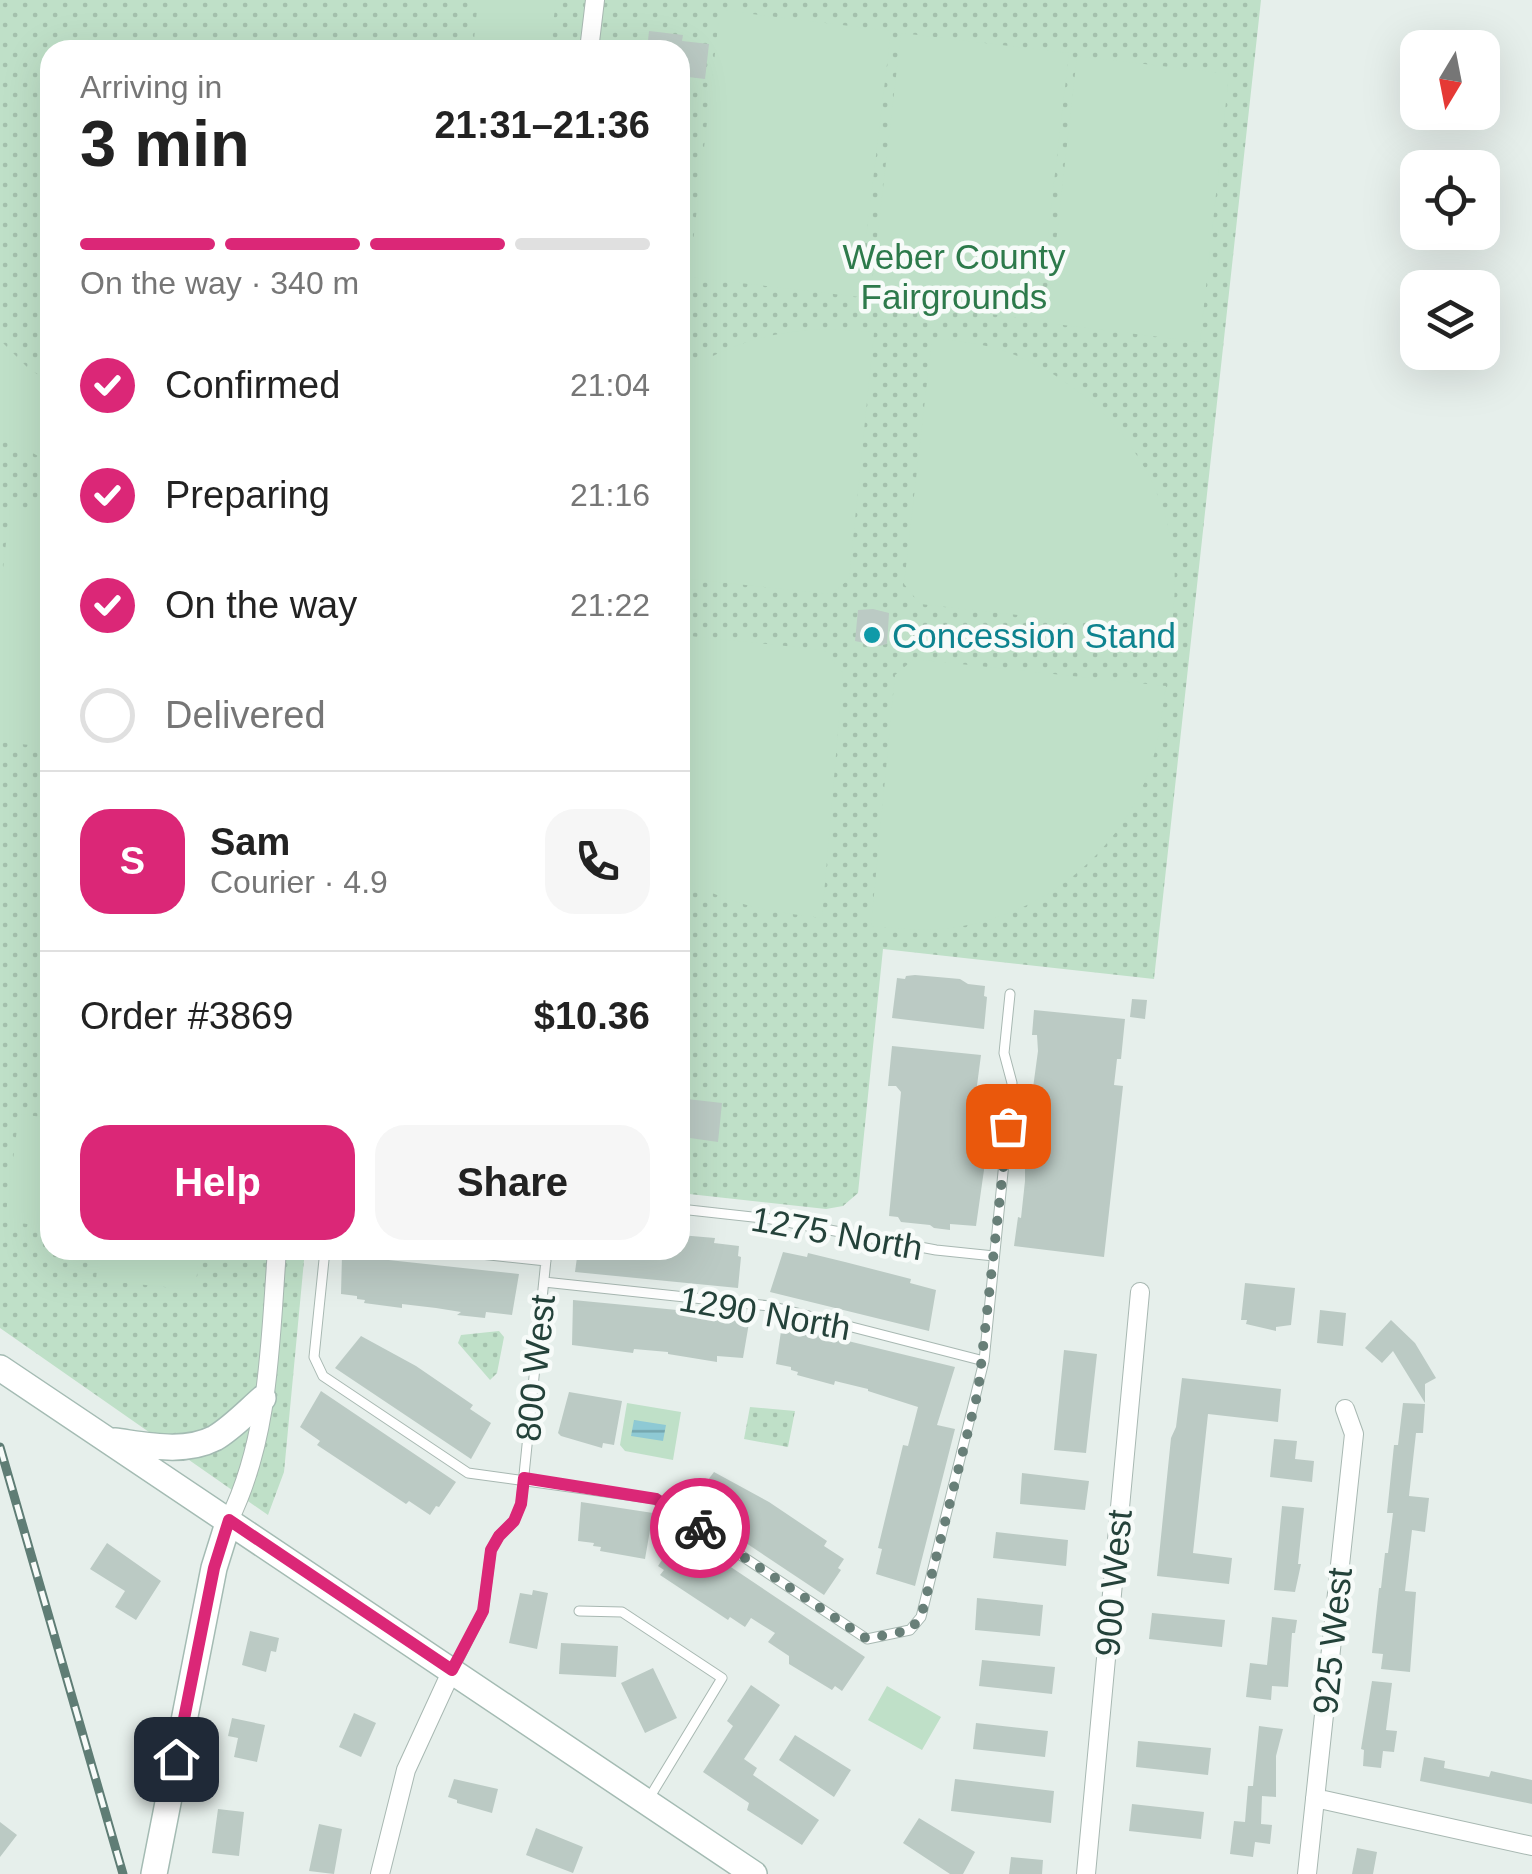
<!DOCTYPE html>
<html lang="en">
<head>
<meta charset="utf-8">
<style>
  :root { --surface:#fff; --page:#f6f6f6; --text:#222; --muted:#767676; --line:#e0e0e0; --accent:#db2777 }
  body { margin:0; font-family:Helvetica,sans-serif; background:var(--page); color:var(--text); height:100vh; display:flex; flex-direction:column; font-size:38px; white-space:nowrap }
  * { box-sizing:border-box; margin:0 }
  p { font-size:32px; color:var(--muted) }
  .icon { flex:none; width:55px; height:55px; fill:none; stroke:currentColor; stroke-width:2; stroke-linecap:round; stroke-linejoin:round }
  .map { position:relative; flex:1; overflow:hidden }
  .side { position:absolute; left:40px; top:40px; width:650px; height:1220px; display:flex; flex-direction:column; background:var(--surface); border-radius:30px; box-shadow:0 10px 40px #0002 }
  .side>* { flex:none }
  .needle { width:65px; rotate:190deg }
  .tools { position:absolute; left:1400px; top:30px; display:grid; gap:20px }
  .tools a { display:grid; place-items:center; width:100px; height:100px; border-radius:20px; background:var(--surface); box-shadow:0 10px 40px #0002; font-size:50px }
  .pin { position:absolute; display:grid; place-items:center; width:85px; height:85px; color:#fff; margin:-42px; border-radius:20px; box-shadow:0 5px 15px #0006 }
  .courier { position:absolute; display:grid; place-items:center; width:100px; height:100px; margin:-50px; border:8px solid #db2777; border-radius:50%; background:#fff; color:#222; box-shadow:0 2px 12px #0007 }
  .headline em { font-style:normal; font-weight:800 }
  .headline div { display:flex; flex-direction:column-reverse }
  .headline { display:flex; align-items:center; justify-content:space-between; height:170px; padding:0 40px }
  h1 { font-size:65px; font-weight:800; line-height:75px }
  .bar { display:grid; grid-template-columns:repeat(4,1fr); gap:15px 10px; align-content:center; height:120px; padding:0 40px }
  .bar i { height:12px; border-radius:8px; background:var(--line) }
  .bar .active { background:var(--accent) }
  .bar p { grid-column:span 4 }
  .line { display:flex; align-items:center; gap:25px; padding:0 40px; border-top:2px solid var(--line) }
  .line div { flex:1 }
  .round { display:grid; place-items:center; flex:none; width:105px; height:105px; border-radius:30px; background:var(--page) }
  ol { padding:0 40px; list-style:none }
  li { display:flex; align-items:center; gap:30px; height:110px }
  li p { margin-inline-start:auto }
  li .icon { padding:10px; border-radius:50%; background:var(--accent); color:#fff; stroke-width:4 }
  li:last-child { color:var(--muted) }
  li i { width:55px; height:55px; border:5px solid var(--line); border-radius:50% }
  .action { display:flex; gap:20px; margin-top:auto; padding:20px 40px }
  .action a { flex:1; height:115px; border-radius:30px; background:var(--accent); color:#fff; font-size:40px; font-weight:800; line-height:115px; text-align:center }
  .action a+a { background:var(--page); color:var(--text) }
  .map>svg:first-child { display:block }
  .park { fill:url(#park-dots) }
  .garden { fill:#bfe0c8 }
  .water { fill:url(#water-rules) }
  .building { fill:#bbcac4 }
  .lines { fill:none; stroke-linecap:round; stroke-linejoin:round }
  .lane-casing { stroke:#a8b8b2; stroke-width:11 }
  .street-casing { stroke:#a8b8b2; stroke-width:20 }
  .secondary-casing { stroke:#a4bbb3; stroke-width:28 }
  .lane { stroke:#fff; stroke-width:9 }
  .street { stroke:#fff; stroke-width:18 }
  .secondary { stroke:#fff; stroke-width:25 }
  .rail-casing { stroke:#5f7d75; stroke-width:9 }
  .rail { stroke:#f7fbf9; stroke-width:5; stroke-dasharray:15; stroke-linecap:butt }
  .done { stroke:#687f78; stroke-width:10; stroke-dasharray:0 18 }
  .route { stroke:#db2777; stroke-width:12 }
  .culture-dot { fill:#0f9aa8; stroke:#f7fbf9; stroke-width:4 }
  .labels { text-anchor:middle; dominant-baseline:central; stroke-width:9; stroke-linejoin:round; paint-order:stroke }
  .park-label { font-size:35px; fill:#2d7a4b; stroke:#f7fbf9 }
  .culture-label { font-size:35px; fill:#0d838f; stroke:#f7fbf9; text-anchor:start }
  .street-label { font-size:35px; fill:#24423a; stroke:#f7fbf9 }
</style>
</head>
<body>
<div class="map">
<svg width="1532" height="1874" viewBox="0 0 1532 1874">
  <defs>
    <pattern id="park-dots" width="8" height="8" patternUnits="userSpaceOnUse" patternTransform="scale(2.5)"><rect width="8" height="8" fill="#bfe0c8"/><path d="M2 2h.1M6 6h.1" fill="none" stroke="#a4c1ad" stroke-width="1.8" stroke-linecap="round"/></pattern>
    <pattern id="water-rules" width="6" height="5" patternUnits="userSpaceOnUse" patternTransform="scale(2.5)"><rect width="6" height="5" fill="#8ec9d4"/><path d="M0 2.5h6" fill="none" stroke="#74a5ad"/></pattern>
  </defs>
  <rect width="100%" height="100%" fill="#e6efeb"/>
  <path class="park" d="M0,0H1261L1154,979L883,949L858,1193L843,1206L826,1209L680,1193V50H50V1250H305L284,1472L268,1515L0,1328Z
    M499,1331L504,1337L497,1373L490,1380L458,1343L461,1335Z
    M750,1407L795,1411L788,1447L744,1439Z"/>
  <path class="garden" d="M478,0H556L550,50H473Z
    M720,10L891,31L859,297L689,277Z
    M901,33L1069,53L1038,320L870,300Z
    M1077,56L1229,74L1200,342L1047,323Z
    M827,329L874,332L849,579L831,594L680,578V377C723,343 774,331 827,329Z
    M932,338C957,341 983,343 1007,352C1096,384 1167,467 1174,563C1176,586 1174,609 1171,632L920,604L904,584Z
    M0,340L30,370L50,381V463L0,434Z
    M10,507L50,511V747L0,742V596Z
    M680,635L824,650L843,673L822,918C771,912 724,905 680,875Z
    M914,659L1166,686C1162,709 1160,733 1154,755C1129,844 1053,910 963,926C932,932 902,929 871,926L895,675Z
    M50,864V1018L38,1017Z
    M19,1114L50,1118V1227L5,1221Z
    M99,1250H200L195,1290L96,1280Z
    M627,1403L681,1412L673,1460L625,1451L620,1445Z
    M887,1686L941,1717L922,1750L868,1720Z"/>
  <path class="water" d="M634,1420L666,1425L663,1441L631,1436Z"/>
  <path class="building" d="M649,31L683,35L682,41L709,44L705,79L680,76V50H647Z
    M873,609L889,613L887,644L879,646L855,641L858,610Z
    M915,975L960,979L968,984L985,986L984,996L987,997L984,1029L892,1018L897,978L905,979L906,976Z
    M1132,999L1147,1000L1145,1019L1130,1017Z
    M1034,1010L1125,1019L1121,1059H1117L1114,1085L1123,1086L1104,1257L1014,1246L1018,1217L1021,1218L1025,1181V1169H1022L1038,1051L1037,1035H1032Z
    M892,1046L981,1055L973,1116L988,1118L987,1128H990L976,1226L950,1224V1230L934,1228L930,1225L901,1222L898,1217L889,1216L901,1092L896,1086H888Z
    M687,1099L722,1103L718,1142L683,1137Z
    M680,1235L715,1238L714,1243L739,1246L738,1256L741,1257L738,1288L575,1272L578,1250H680Z
    M783,1252L807,1257L808,1253L845,1262L911,1279L910,1283L936,1290L929,1331L770,1292Z
    M342,1255L519,1274L512,1315L486,1312L485,1318L457,1315L461,1312L436,1308L402,1304V1308L364,1303L365,1300L357,1299V1296L341,1294Z
    M1245,1283L1295,1288L1291,1325L1276,1327V1331L1246,1324L1247,1320H1241Z
    M573,1300L750,1317L743,1358L717,1356V1362L668,1354V1352L634,1349L633,1353L572,1345Z
    M1320,1310L1346,1313L1343,1346L1317,1343Z
    M1391,1320L1415,1343L1436,1378L1425,1384V1403L1393,1351L1382,1363L1365,1348Z
    M782,1325L955,1367L937,1425L955,1429L915,1586L876,1574L882,1549L878,1548L903,1445L908,1446L918,1407L868,1391V1389L835,1381L834,1385L797,1375L798,1372L791,1370V1367L776,1364Z
    M361,1336L416,1366L473,1405L470,1409L491,1423L471,1459L335,1368Z
    M1064,1350L1097,1354L1086,1453L1054,1450Z
    M1182,1378L1281,1389L1278,1422L1208,1414L1193,1553L1232,1558L1229,1584L1157,1576L1171,1438L1176,1427Z
    M321,1391L456,1482L439,1507L436,1506L430,1515L409,1501L406,1504L317,1445L320,1441L300,1427Z
    M569,1392L622,1401L614,1445L603,1443L602,1448L561,1436L558,1433Z
    M1403,1403L1425,1404L1423,1433H1416L1409,1496L1429,1498L1425,1532L1412,1530L1405,1591L1416,1592L1410,1672L1381,1669L1383,1654L1372,1653L1379,1588H1381L1385,1553H1388L1393,1513H1387L1394,1445H1398Z
    M1274,1439L1297,1441L1295,1459L1314,1461L1312,1482L1270,1477Z
    M714,1472L769,1502L827,1541L824,1546L844,1559L838,1568L841,1570L824,1595L689,1505Z
    M1022,1473L1089,1481L1085,1510L1020,1504Z
    M581,1502L653,1513L645,1559L600,1551L601,1547L593,1546L594,1543L578,1541Z
    M1282,1506L1304,1508L1298,1564H1301L1295,1592L1274,1590Z
    M996,1532L1068,1540L1066,1566L993,1558Z
    M680,1533L865,1657L842,1691L835,1686L832,1690L789,1664V1656L768,1642L775,1633L751,1618L745,1627L730,1617L728,1620L660,1575L664,1570L658,1566Z
    M107,1543L161,1581L136,1620L115,1607L125,1591L90,1569Z
    M533,1590L548,1593L537,1649L509,1643L520,1593L532,1595Z
    M977,1598L1043,1605L1040,1636L975,1630Z
    M1152,1613L1225,1620L1222,1647L1149,1639Z
    M1272,1617L1297,1620L1295,1633H1292L1288,1687L1272,1686L1271,1700L1246,1697L1250,1663L1267,1665Z
    M250,1631L279,1638L276,1652L271,1651L266,1672L242,1665Z
    M561,1643L618,1646L616,1677L559,1674Z
    M982,1660L1055,1667L1052,1694L979,1686Z
    M653,1668L677,1718L645,1733L621,1683Z
    M1372,1681L1392,1683L1386,1730L1397,1731L1394,1752L1383,1751L1381,1768L1363,1766L1364,1750L1361,1749Z
    M751,1685L780,1705L744,1759L757,1768L753,1775L819,1820L802,1845L747,1810L749,1803L703,1772L733,1726L727,1721Z
    M354,1713L376,1723L361,1757L339,1747Z
    M232,1718L265,1725L257,1762L234,1757L238,1738L228,1736Z
    M976,1723L1048,1731L1045,1757L973,1749Z
    M1259,1726L1283,1729L1276,1756V1797L1262,1796L1261,1824L1272,1825L1270,1844L1255,1842L1253,1857L1230,1854L1234,1821L1245,1822L1248,1786H1253Z
    M795,1735L851,1770L834,1797L779,1760Z
    M1138,1741L1211,1748L1208,1775L1136,1767Z
    M1424,1757L1445,1761L1444,1768L1489,1777L1491,1771L1532,1780V1804L1420,1781Z
    M454,1779L498,1789L492,1813L457,1803V1800L448,1797Z
    M955,1779L1054,1791L1051,1823L951,1811Z
    M1132,1804L1204,1812L1201,1839L1129,1831Z
    M218,1809L244,1812L239,1856L212,1853Z
    M919,1818L975,1852L963,1874H950L903,1843Z
    M0,1822L17,1835L0,1857Z
    M319,1824L342,1829L334,1874L309,1871Z
    M536,1828L583,1847L573,1873L526,1855Z
    M1357,1848L1377,1852L1373,1874H1352Z
    M1011,1857L1043,1860L1042,1874H1009Z"/>
  <g class="lines">
    <g class="lane-casing">
      <path id="lane" d="M680,1209L771,1219L936,1250L994,1256
        M325,1250L314,1357L323,1376L468,1473L656,1499L867,1639L910,1630L921,1617L984,1361L1012,1083L1004,1053L1010,994
        M443,1250L546,1261
        M544,1282L770,1306L984,1361
        M579,1611L622,1612L722,1678L648,1800
        M454,1668L483,1611L491,1550L499,1536L514,1521L521,1504L547,1250"/>
    </g>
    <g class="street-casing">
      <path id="street" d="M589,50L595,0
        M229,1520C270,1437 270,1341 277,1250
        M1315,1798L1532,1846
        M380,1874L406,1770L452,1670
        M1086,1874L1140,1292
        M1307,1874L1354,1434L1345,1409"/>
    </g>
    <g class="secondary-casing">
      <path id="secondary" d="M0,1368L754,1874
        M114,1441C146,1445 184,1454 215,1438C232,1428 248,1411 263,1398
        M154,1874L214,1568L229,1520"/>
    </g>
    <use href="#lane" class="lane"/>
    <use href="#street" class="street"/>
    <use href="#secondary" class="secondary"/>
    <g class="rail-casing">
      <path id="rail" d="M0,1447L123,1874"/>
    </g>
    <use href="#rail" class="rail"/>
  </g>
  <g class="lines">
    <path class="done" d="M700,1528L867,1639L910,1630L921,1617L978,1392L1008,1126"/>
    <path class="route" d="M176,1759L214,1568L229,1520L452,1670L483,1611L491,1550L499,1536L514,1521L521,1504L524,1478L656,1499L700,1528"/>
  </g>
  <circle class="culture-dot" cx="872" cy="635" r="10"/>
  <g class="labels">
    <g class="park-label">
      <text x="954" y="256">Weber County<tspan x="954" dy="40">Fairgrounds</tspan></text>
    </g>
    <g class="culture-label">
      <text x="892" y="635">Concession Stand</text>
    </g>
    <g class="street-label">
      <text transform="translate(837 1233) rotate(10)">1275 North</text>
      <text transform="translate(765 1313) rotate(10)">1290 North</text>
      <text transform="translate(535 1368) rotate(-84)">800 West</text>
      <text transform="translate(1113 1583) rotate(-85)">900 West</text>
      <text transform="translate(1332 1641) rotate(-84)">925 West</text>
    </g>
  </g>
</svg>
<div class="tools">
<a><svg class="needle" viewBox="-14 -14 28 28"><path d="M0-13l5 13h-10z" fill="#e53935"/><path d="M0 13l5-13h-10z" fill="#767676"/></svg></a>
<a><svg class="icon" aria-label="locate" viewBox="0 0 24 24"><circle cx="12" cy="12" r="6"/><path d="M12 2v4M12 18v4M2 12h4M18 12h4"/></svg></a>
<a><svg class="icon" aria-label="layers" viewBox="0 0 24 24"><path d="M12 4l9 5-9 5-9-5zM3 14l9 5 9-5"/></svg></a>
</div>
<div class="pin" style="left:1008px;top:1126px;background:#ea580c"><svg class="icon" aria-label="bag" viewBox="0 0 24 24"><path d="M5 8h14l-1 12H6zM9 8a3 3 0 0 1 6 0"/></svg></div>
<div class="pin" style="left:176px;top:1759px;background:#1f2937"><svg class="icon" aria-label="home" viewBox="0 0 24 24"><path d="M3 11l9-7 9 7M6 9v11h12V9"/></svg></div>
<div class="courier" style="left:700px;top:1528px"><svg class="icon" aria-label="bike" viewBox="0 0 24 24"><circle cx="6" cy="16" r="4"/><circle cx="18" cy="16" r="4"/><path d="M6 16l4-8h5l3 8M10 8l3 8H6M13 5h3"/></svg></div>
<section class="side">
<div class="headline"><div><h1>3 min</h1><p>Arriving in</p></div><em>21:31–21:36</em></div>
<div class="bar"><i class="active"></i><i class="active"></i><i class="active"></i><i></i><p>On the way · 340 m</p></div>
<ol>
<li><svg class="icon" aria-label="check" viewBox="0 0 24 24"><path d="M5 12l5 5 9-10"/></svg>Confirmed<p>21:04</p></li>
<li><svg class="icon" aria-label="check" viewBox="0 0 24 24"><path d="M5 12l5 5 9-10"/></svg>Preparing<p>21:16</p></li>
<li><svg class="icon" aria-label="check" viewBox="0 0 24 24"><path d="M5 12l5 5 9-10"/></svg>On the way<p>21:22</p></li>
<li><i></i>Delivered</li>
</ol>
<div class="line" style="height:180px"><b class="round" style="background:var(--accent);color:#fff">S</b><div><b>Sam</b><p>Courier · 4.9</p></div><a class="round"><svg class="icon" aria-label="phone" viewBox="0 0 24 24"><path d="M5 4h4l2 5-3 2q2 4 5 5l2-3 5 2v4C11 20 4 13 5 4z"/></svg></a></div>
<div class="line" style="height:130px"><div>Order #3869</div><b>$10.36</b></div>
<div class="action"><a>Help</a><a>Share</a></div>
</section>
</div>
</body>
</html>
